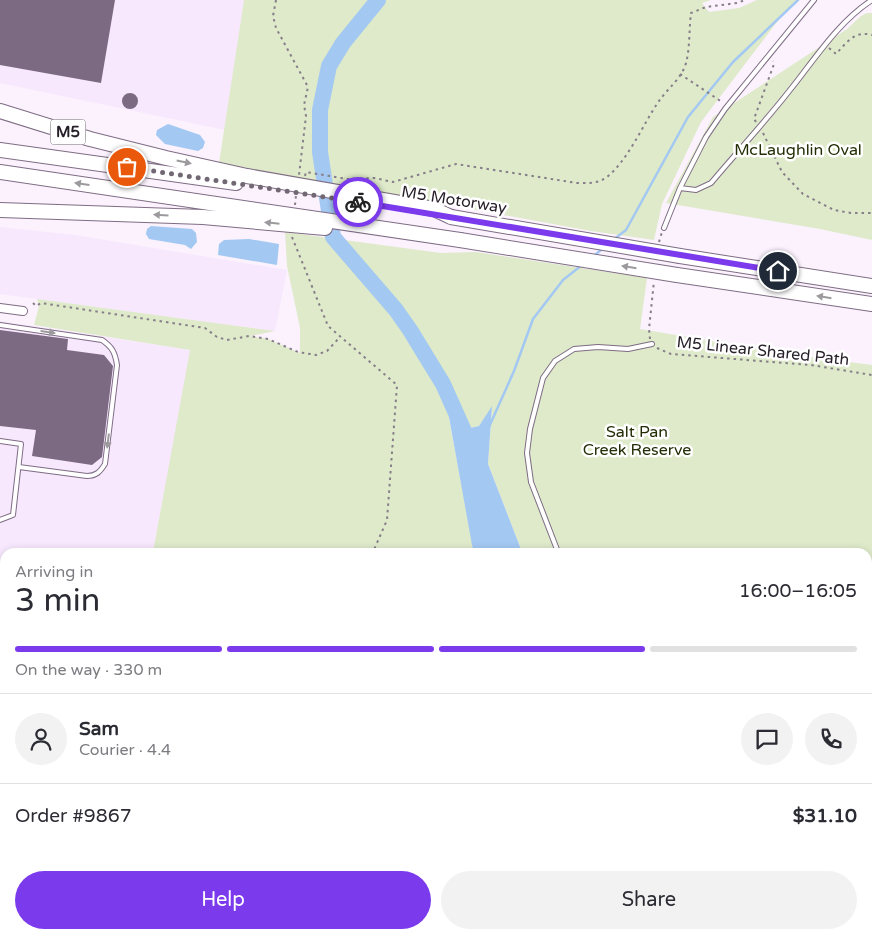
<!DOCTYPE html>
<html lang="en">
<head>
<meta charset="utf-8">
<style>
  :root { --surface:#fff; --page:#f2f2f3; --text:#2b2b33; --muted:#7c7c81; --line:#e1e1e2; --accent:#7c3aed }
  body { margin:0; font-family:"Varela Round",sans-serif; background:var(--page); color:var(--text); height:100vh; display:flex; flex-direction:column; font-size:19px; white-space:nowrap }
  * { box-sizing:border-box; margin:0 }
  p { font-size:16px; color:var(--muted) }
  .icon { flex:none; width:28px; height:28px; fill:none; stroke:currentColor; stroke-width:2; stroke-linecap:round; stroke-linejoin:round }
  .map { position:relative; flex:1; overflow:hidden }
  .drawer { position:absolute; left:0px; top:548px; width:872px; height:391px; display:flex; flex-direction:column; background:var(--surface); border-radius:15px 15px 0 0; box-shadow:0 2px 8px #0003 }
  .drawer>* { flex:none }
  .pin { position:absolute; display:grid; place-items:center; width:42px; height:42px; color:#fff; margin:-21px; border:2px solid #fff; border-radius:50%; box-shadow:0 1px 5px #0007 }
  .courier { position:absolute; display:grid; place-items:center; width:50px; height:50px; margin:-25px; border:4px solid #7c3aed; border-radius:50%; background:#fff; color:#222; box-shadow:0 1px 6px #0007 }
  .summary em { font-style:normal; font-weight:600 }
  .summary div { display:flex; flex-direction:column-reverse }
  .summary { display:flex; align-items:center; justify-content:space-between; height:85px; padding:0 15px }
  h1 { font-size:32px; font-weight:600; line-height:38px }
  .bar { display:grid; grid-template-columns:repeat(4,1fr); gap:8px 5px; align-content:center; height:60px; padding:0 15px }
  .bar i { height:6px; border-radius:4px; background:var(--line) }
  .bar .current { background:var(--accent) }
  .bar p { grid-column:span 4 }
  .line { display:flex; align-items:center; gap:12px; padding:0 15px; border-top:1px solid var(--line) }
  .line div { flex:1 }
  .round { display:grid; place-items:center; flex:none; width:52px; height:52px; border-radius:26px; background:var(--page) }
  .primary-button { display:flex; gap:10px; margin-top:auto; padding:10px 15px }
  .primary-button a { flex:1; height:58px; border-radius:30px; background:var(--accent); color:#fff; font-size:20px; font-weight:600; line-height:58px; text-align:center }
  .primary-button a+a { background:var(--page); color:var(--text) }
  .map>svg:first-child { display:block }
  .built { fill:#f8e8fd }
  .green { fill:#deeaca }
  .water { fill:#a3c8f2 }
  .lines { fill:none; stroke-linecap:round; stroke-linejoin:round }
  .stream { stroke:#a3c8f2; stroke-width:2.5 }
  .river { stroke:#a3c8f2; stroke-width:16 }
  .building { fill:#7c6a82 }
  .service-casing { stroke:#7e6c84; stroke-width:6 }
  .minor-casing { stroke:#7e6c84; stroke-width:10 }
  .motorway-casing { stroke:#7e6c84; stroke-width:16 }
  .path { stroke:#867e88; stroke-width:2; stroke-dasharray:2.5 4; stroke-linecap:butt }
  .service { stroke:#fff; stroke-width:4 }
  .minor { stroke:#fff; stroke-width:8 }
  .motorway { stroke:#fff; stroke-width:14 }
  .motorway-bridge-casing { stroke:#7e6c84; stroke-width:16; stroke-linecap:butt }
  .motorway-bridge { stroke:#fff; stroke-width:14 }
  .oneway { fill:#9d9a9e }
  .done { stroke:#716873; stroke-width:5; stroke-dasharray:0 9 }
  .route { stroke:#7c3aed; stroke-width:6 }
  .labels { text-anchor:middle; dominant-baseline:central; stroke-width:5; stroke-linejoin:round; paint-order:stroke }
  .shield { fill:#fff; stroke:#676268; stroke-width:1 }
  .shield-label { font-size:15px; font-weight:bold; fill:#261e28 }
  .park-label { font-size:16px; fill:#232e06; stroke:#fff }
  .street-label { font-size:16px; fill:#261e28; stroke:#fff }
</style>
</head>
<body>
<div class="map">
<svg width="872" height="938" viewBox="0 0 872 938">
  <rect width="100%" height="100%" fill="#fbf2fd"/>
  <path class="built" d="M0,0H244L225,130L0,83Z
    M0,227L75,235L287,270L275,331L0,294Z
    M0,321L191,350L153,552H5V819L0,823Z"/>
  <path class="green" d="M244,0H711L702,3L709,12L739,8L757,0H798L783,14L701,122L662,204L654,240L591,231L219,163Z
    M867,13H872V240L820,229L666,203L713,117L847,29L861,16Z
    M285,232L441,253L476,252L647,278L640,329L795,355L872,365V938H632L631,934H868V552H522L488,464L492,408L479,426L461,430L449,418L474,552H153L190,350L34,325L39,306L37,299L275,331L250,336L268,339L300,353V328L287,266Z
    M5,819V934H586L587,938H0V823Z"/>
  <path class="water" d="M168,124L200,135L205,142L203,148L198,151L165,144L156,135L157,130Z
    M151,226L192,229L196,233L197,242L191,249L185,245L149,239L146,234L147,229Z
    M249,239L279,244L277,265L218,255L219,244L224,240Z
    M492,406L488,464L522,552H474L472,545L449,417L461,430L479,426Z
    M586,934H631L632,938H587Z"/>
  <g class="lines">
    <path class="stream" d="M613,240L626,230L688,117L733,62L798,0
      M594,256L603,248
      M489,427L514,371L533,319L563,280L582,265
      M412,934L413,938"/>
    <path class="river" d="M378,0L343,43L329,66L320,110V152L333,237L396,310L410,330L443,384L472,449"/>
  </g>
  <path class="building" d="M0,0H115L101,83L0,65Z
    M122 101a8 8 0 1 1 16 0a8 8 0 1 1-16 0Z
    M0,330L68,339L67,350L104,355L113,366L102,457L92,465L32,456L36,430L0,426Z"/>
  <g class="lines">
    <g class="service-casing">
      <path id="service" d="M680,188L696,190L711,183C737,152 765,122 790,90C815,59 838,22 872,0
        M664,228L680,188L706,137L725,109L814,0
        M0,325L102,340C112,347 115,352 117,365L105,464C100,472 96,476 87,476L19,467
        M0,441L21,444L13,515L0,520
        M558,552L531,482L527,453L530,429L543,378L555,361L574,349L598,347L628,349L652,344
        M669,934L670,938
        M722,934L727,938"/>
    </g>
    <g class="minor-casing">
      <path id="minor" d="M0,308L23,311
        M0,663L5,664
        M0,692L5,688"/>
    </g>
    <g class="motorway-casing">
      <path id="motorway" d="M0,111L90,139L166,158L247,176L434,209L451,217
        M0,150L236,183
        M0,172L460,240
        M0,210L203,217L325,228
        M680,256L872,286
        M677,275L872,304"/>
    </g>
    <path class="path" d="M276,0L273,16L276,28L308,87L304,105L306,116L299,175
      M829,48L836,54C846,43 855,30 872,35
      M680,74L722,102
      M756,122L754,119L774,64L773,61
      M763,133L782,172L803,194L834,210L851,213H872
      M305,176L306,172L347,179L374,178L393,182L456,164L577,183C588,183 598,184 607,177C629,159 643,124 659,101C668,88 682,78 686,63C690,49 689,28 691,13L706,7L737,3L745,0
      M295,205L296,195
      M292,237L328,326L397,385L387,520L373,552
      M659,242L662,232
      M33,303L36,306L41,303L205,328L217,337L227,340L249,336L268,339L298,352L316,355L327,351L340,337
      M650,339L649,329L654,281
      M657,348L671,354L811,365L872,375
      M0,843L5,840
      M301,934L304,938
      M99,938L100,934"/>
    <use href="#service" class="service"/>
    <use href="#minor" class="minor"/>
    <use href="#motorway" class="motorway"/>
    <g class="motorway-bridge-casing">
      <path id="motorway-bridge" d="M451,217L680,256
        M460,240L677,275"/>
    </g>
    <use href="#motorway-bridge" class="motorway-bridge"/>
  </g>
  <defs><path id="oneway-solid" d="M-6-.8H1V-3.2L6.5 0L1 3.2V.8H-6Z" transform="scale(1.25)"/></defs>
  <g class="oneway">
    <use href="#oneway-solid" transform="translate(184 162) rotate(12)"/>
    <use href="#oneway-solid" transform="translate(82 184) rotate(-172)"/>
    <use href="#oneway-solid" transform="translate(161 215) rotate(-177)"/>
    <use href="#oneway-solid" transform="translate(272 223) rotate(-174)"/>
    <use href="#oneway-solid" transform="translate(629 267) rotate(-171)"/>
    <use href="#oneway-solid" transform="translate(824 297) rotate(-171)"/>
    <use href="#oneway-solid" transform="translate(48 332) rotate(8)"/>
    <use href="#oneway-solid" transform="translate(108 441) rotate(97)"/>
  </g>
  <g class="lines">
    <path class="done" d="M127,167L358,202"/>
    <path class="route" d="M358,202L778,271"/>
  </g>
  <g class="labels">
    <rect class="shield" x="50.5" y="119.5" width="35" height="25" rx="4"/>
    <g class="shield-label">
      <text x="68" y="132">M5</text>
    </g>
    <g class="park-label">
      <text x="798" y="150">McLaughlin Oval</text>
      <text x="637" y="432">Salt Pan<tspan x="637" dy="18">Creek Reserve</tspan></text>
    </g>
    <g class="street-label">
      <text transform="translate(454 200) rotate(9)">M5 Motorway</text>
      <text transform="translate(763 351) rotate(6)">M5 Linear Shared Path</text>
    </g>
  </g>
</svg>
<div class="pin" style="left:127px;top:167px;background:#ea580c"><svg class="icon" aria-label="bag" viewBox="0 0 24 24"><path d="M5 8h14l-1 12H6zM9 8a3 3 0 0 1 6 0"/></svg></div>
<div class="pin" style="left:778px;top:271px;background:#1f2937"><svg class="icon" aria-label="home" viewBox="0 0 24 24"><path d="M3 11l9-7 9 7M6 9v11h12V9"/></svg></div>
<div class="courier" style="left:358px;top:202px"><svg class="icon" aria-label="bike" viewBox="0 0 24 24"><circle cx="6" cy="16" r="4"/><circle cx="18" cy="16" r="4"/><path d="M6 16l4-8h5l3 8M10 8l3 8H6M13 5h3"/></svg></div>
<section class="drawer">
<div class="summary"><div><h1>3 min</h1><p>Arriving in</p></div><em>16:00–16:05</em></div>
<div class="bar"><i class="current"></i><i class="current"></i><i class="current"></i><i></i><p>On the way · 330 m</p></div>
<div class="line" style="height:90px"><a class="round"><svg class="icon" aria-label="person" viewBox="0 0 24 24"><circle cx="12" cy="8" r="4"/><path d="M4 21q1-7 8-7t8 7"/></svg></a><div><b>Sam</b><p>Courier · 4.4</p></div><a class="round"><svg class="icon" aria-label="chat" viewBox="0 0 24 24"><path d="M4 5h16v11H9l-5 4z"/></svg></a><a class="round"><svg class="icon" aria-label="phone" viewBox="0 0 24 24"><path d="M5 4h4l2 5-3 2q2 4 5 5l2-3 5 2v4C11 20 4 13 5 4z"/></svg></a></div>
<div class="line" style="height:65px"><div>Order #9867</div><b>$31.10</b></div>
<div class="primary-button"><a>Help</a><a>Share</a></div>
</section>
</div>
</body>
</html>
